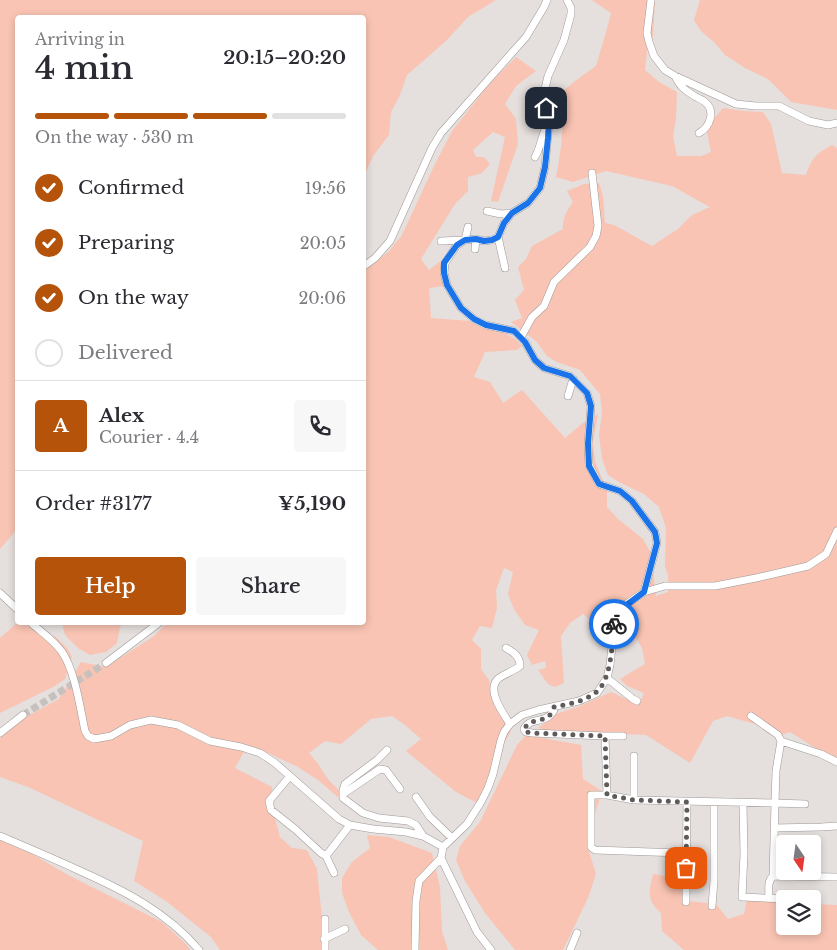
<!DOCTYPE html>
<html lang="en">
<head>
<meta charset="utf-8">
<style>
  :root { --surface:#fff; --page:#f7f7f7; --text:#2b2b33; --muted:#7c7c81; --line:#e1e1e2; --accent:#b45309 }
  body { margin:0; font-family:"Libre Baskerville",serif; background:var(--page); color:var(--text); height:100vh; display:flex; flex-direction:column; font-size:19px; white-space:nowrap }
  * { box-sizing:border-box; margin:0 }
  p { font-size:16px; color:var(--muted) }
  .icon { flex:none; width:28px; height:28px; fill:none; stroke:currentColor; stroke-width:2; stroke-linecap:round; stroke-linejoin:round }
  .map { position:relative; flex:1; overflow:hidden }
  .side { position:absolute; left:15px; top:15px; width:351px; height:610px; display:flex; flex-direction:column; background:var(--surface); border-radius:5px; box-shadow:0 2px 8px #0003 }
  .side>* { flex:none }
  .needle { width:32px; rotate:167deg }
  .controls { position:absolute; left:776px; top:835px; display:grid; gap:10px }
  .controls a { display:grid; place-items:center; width:45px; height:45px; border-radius:5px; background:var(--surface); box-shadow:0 2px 8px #0003; font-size:25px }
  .pin { position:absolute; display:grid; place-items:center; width:42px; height:42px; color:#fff; margin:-21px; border-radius:10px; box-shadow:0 2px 8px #0006 }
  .courier { position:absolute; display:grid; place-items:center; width:50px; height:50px; margin:-25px; border:4px solid #1a73e8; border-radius:50%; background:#fff; color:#222; box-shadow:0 1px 6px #0007 }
  .headline em { font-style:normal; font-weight:600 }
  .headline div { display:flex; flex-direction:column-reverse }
  .headline { display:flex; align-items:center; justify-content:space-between; height:85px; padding:0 20px }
  h1 { font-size:32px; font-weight:600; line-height:38px }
  .bar { display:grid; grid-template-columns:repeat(4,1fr); gap:8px 5px; align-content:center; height:60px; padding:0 20px }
  .bar i { height:6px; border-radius:4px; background:var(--line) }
  .bar .current { background:var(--accent) }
  .bar p { grid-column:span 4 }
  .line { display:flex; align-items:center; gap:12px; padding:0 20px; border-top:1px solid var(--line) }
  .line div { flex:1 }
  .round { display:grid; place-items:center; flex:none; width:52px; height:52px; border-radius:5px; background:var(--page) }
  ol { padding:0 20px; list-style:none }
  li { display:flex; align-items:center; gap:15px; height:55px }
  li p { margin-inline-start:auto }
  li .icon { padding:5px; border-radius:50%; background:var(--accent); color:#fff; stroke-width:4 }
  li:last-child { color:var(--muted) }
  li i { width:28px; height:28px; border:2px solid var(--line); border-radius:50% }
  .cta { display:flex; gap:10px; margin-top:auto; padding:10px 20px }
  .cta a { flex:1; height:58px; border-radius:5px; background:var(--accent); color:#fff; font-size:20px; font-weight:600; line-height:58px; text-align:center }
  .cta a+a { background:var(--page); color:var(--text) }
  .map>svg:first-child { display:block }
  .green { fill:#f9c4b3 }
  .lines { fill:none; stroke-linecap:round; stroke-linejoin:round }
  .street-tunnel { stroke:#c6c1bf; stroke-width:7; stroke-dasharray:7 3.5; stroke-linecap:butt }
  .street-casing { stroke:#9e9997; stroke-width:8 }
  .street { stroke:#fff; stroke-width:7 }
  .done { stroke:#5f5b5a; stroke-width:5; stroke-dasharray:0 9 }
  .route { stroke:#1a73e8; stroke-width:6 }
</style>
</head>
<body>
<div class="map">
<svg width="837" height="950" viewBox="0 0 837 950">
  <rect width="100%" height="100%" fill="#e5dfdd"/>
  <path class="green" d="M0,0H496L468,17L446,41L407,75L400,95L391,112L389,135L373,156L364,176V18H18V528L0,549Z
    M592,0H655L653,36L647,51L645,70L659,82L677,92L676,118L673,136L677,156H701L711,152L707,132L712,121L723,108L744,111L763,112L771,124L782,173L806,175C812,157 816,154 832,145L837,148V758L817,749L790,732L782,735L755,724L727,716L713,721L690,763L646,735L624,734L595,735L582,739L556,734L538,728L556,714L580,706L611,692L639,705L644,693L627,686L620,679L645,664L642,648L635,636L626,631L597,625L583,614L570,623L561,636L564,683L555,687L548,684L538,670L546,668L545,661L532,665L527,655L539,630L525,625L514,609L508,594L513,572L504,568L496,590L497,608L492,628L480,626L472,640L481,649V669L489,680L494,706L511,731L492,764L488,792L477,803L456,792L406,751L421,739L405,725L392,716L371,719L341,744L325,741L309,753L319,765L327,778L354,806L339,798L318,780L298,767L264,751L246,748L235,768L272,787L273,811L280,837L292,848L307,850L317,869L322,919L321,950H220L211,937L166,901L134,881L143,841L28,787L0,777V738L24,718L59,699L81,662L106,667L154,636L167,623L364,622V270L372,265L389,251L402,235L434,166L452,131L490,83L516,57L536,71L516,86L505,104L516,119L518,144L498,202L491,201L505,137L493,132L473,150L476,157H484L490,164L482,173L468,177V191L455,204L421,259L429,270L442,260L445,286L429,288L431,318L470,321L486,328L500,330L515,339L522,346L517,350L485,352L474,377L490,382L503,403L522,390L565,438L583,423L598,414L593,442L595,461L607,491V507L618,519L643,539L651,553L656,596L668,592V575L665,567L666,528L659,507L644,494L619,482L608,475L602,459L599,435L602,413L600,394L580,370L557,362L547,356L536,341L511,322L522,318L515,300L524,290L518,267L526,259L532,246L563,229C562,219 567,210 573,202L567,191L584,184L599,183L603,196L605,223L614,225L652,246L678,229L692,215L710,207L672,186L606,171L573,182L556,177C562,149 564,121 562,92L575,81L596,66L606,32L611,13Z
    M700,0H837V110L791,102L768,79L745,68L725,55L715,43L701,31L694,20Z
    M18,622L56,637L67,648L72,657L65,679L55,686L0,713V638Z
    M62,623V622L123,623L120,627L117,643L106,652L90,655L78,648L65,635Z
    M526,735L581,745L583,779L602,791L590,830L588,848L596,874L588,898L563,950H515L485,913L465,881L456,860L460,846L480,822L517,745Z
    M367,835L389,837L432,853L440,887L442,931L448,950H378L361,935L349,912L342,893V878L352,862L370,848Z
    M0,840L32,854L68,875L162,922L187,945L190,950H0Z
    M653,874L687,880L689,901L716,904L728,919L744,914L747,899L785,902V926H812L813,904L837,905V950H684L662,931L661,913C646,900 649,892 653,874Z"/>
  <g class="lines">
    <path class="street-tunnel" d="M23,715L106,663"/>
    <g class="street-casing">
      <path id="street" d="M567,0L571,8V14L564,40L548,76L544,93L549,123L545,167L540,188L528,203L512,213L504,223L498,237L492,240L484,241L476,239L465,240L457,245L445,263L444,273L447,285L461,308L474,319L486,325L514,331L525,342L535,360L544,368L570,376L587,393L591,406L588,445L589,465L599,484L620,491L632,501L655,532L657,543L644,592
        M651,0L647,33L649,42L654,56L665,70L675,76L736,104L756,106H779L809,121L828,125L837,123
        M675,76C680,87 687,92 698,98C700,99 703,100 705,102C716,111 710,127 699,133
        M535,157C541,147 541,136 547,126
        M487,211L501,214L512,213
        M498,237L505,268
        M441,241L465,240L468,227
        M475,249L476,239
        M364,266L375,258L390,241L432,148L441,133L526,37L544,7L547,0
        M521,337L532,317L544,306L554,282L590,247L596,236L598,226L592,173
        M568,396L573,379
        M0,593L18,610
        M30,622C41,632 54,640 62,652C75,671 80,707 85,731L88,736L94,739L111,736L130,725L151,720L178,725L210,741L241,747L260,753L275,763L339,819L350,825L373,829L406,832L423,836L443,847
        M506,648C513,652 520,656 520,666C514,671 506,673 499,678C485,689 503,713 510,724
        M106,663L160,622
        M607,678L633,699L637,701
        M555,707C549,726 531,715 524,729L526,732L532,733L605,736L607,795L634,800L775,803L773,876L837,877
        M751,716L778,735L781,741
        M0,733L23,715
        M605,736H623
        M387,750L377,760L345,784L343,790V798L363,813L379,818L408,821L416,825L423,836
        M290,776L269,801L271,810L295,829L321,853L326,856L334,873
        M343,794L380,769L386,770L400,789
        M607,795H591V847L595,850L680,853L686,851
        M416,797L430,817L452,838
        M634,800V756
        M743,803L744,854L742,897L785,899
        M805,804L775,803L776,771L781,741L821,754L837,762
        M774,828L821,827L837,826
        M0,836C26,847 52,858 78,870C123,890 167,912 199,950
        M326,856L350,825
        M769,898C769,890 767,882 773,876
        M686,902L687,802
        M712,906L714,881V802
        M324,939L345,929
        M325,950V919
        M415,950L416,901L419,881L441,858
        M491,950L477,932L441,858L443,847L467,824L481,802L488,788L493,774L501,740L504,732L510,724L522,715L538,710L579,701L597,693L607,678L610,665L615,619L620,610L628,603L644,592L665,586H715L756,578L808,566L826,554L837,531
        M570,950L577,933"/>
    </g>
    <use href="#street" class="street"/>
  </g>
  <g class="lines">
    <path class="done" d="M614,624C612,643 612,681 595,693C583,702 568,704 554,707C549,726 532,715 524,729L526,732L532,733L605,736L607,795L634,800L687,802L686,868"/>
    <path class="route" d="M546,108L549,123L548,138L545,167L540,188L528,203L512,213L504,223L498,237L492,240L484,241L476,239L465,240L457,245L444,263V273L447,285L461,308L474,319L486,325L514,331L525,342L535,360L544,368L570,376L587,393L591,406L588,444L589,466L599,484L620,491L632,501L655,532L657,543L644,592L620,610L615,619L614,624"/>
  </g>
</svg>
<div class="controls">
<a><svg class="needle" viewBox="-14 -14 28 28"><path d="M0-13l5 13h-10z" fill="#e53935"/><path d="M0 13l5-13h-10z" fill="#7c7c81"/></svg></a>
<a><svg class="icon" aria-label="layers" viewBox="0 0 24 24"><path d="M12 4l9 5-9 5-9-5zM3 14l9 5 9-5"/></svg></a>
</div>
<div class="pin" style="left:686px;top:868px;background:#ea580c"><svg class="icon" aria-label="bag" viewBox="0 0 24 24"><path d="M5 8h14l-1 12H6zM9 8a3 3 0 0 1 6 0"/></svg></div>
<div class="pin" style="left:546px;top:108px;background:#1f2937"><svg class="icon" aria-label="home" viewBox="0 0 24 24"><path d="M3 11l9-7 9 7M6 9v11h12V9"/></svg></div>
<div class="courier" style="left:614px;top:624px"><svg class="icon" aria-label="bike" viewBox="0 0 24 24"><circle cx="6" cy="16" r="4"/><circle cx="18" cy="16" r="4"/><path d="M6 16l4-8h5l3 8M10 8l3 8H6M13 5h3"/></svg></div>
<section class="side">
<div class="headline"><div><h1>4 min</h1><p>Arriving in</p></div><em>20:15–20:20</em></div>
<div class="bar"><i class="current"></i><i class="current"></i><i class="current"></i><i></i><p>On the way · 530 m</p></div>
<ol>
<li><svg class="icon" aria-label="check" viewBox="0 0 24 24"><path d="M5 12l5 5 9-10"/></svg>Confirmed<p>19:56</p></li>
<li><svg class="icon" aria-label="check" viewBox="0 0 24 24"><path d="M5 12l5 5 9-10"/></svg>Preparing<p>20:05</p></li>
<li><svg class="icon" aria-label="check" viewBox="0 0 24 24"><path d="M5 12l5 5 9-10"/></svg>On the way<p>20:06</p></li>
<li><i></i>Delivered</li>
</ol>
<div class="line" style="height:90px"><b class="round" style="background:var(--accent);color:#fff">A</b><div><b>Alex</b><p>Courier · 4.4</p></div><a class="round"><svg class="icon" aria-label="phone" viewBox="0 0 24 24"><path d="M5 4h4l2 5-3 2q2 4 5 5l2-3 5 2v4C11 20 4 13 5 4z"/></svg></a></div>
<div class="line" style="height:65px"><div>Order #3177</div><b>¥5,190</b></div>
<div class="cta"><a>Help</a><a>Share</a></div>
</section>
</div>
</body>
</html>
